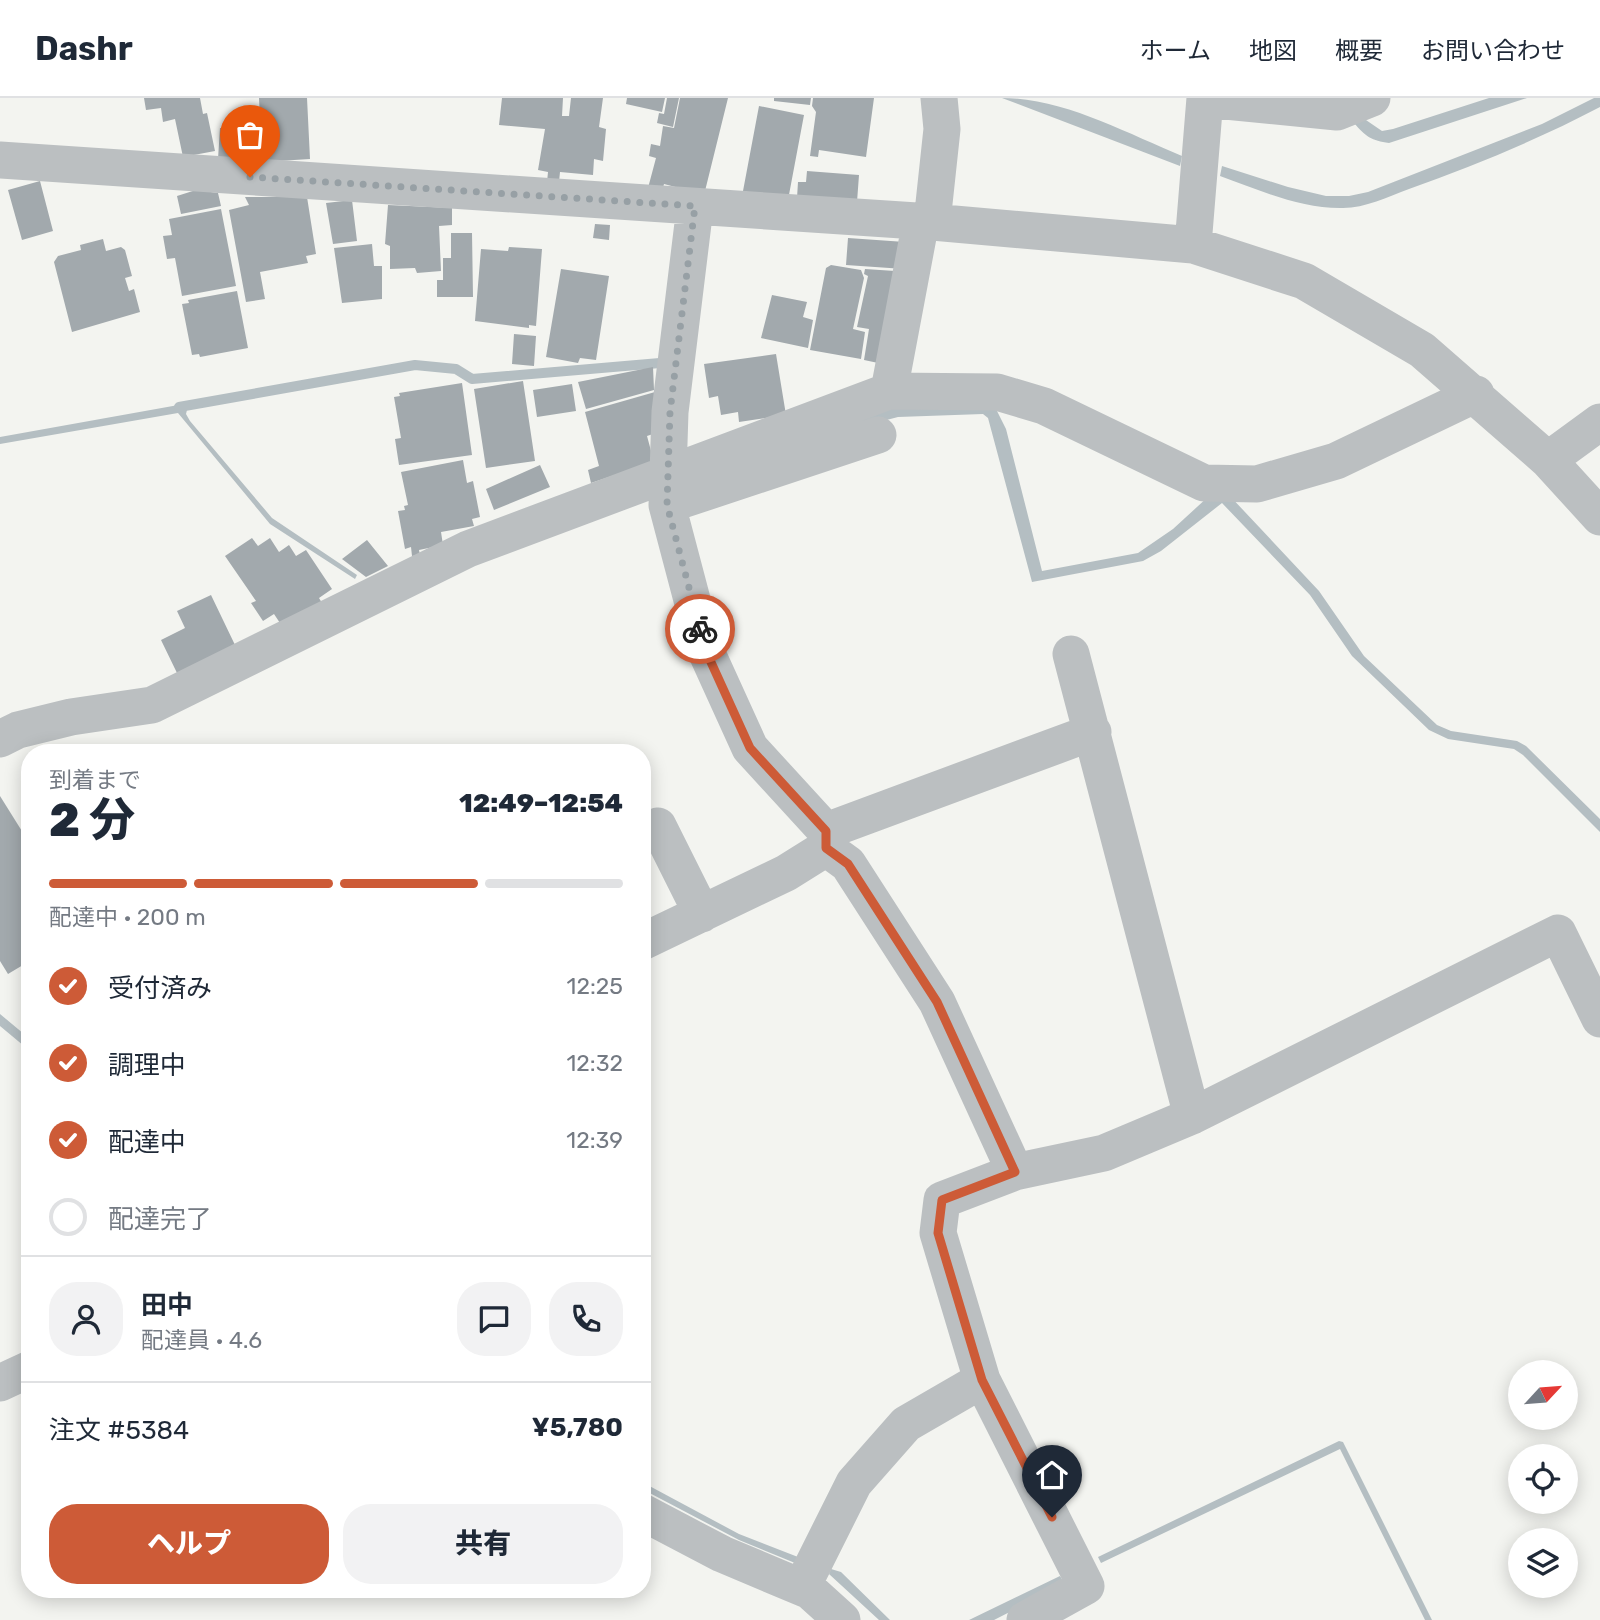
<!DOCTYPE html>
<html lang="ja">
<head>
<meta charset="utf-8">
<style>
  :root { --surface:#fff; --page:#f2f2f3; --text:#1f2937; --muted:#747a83; --line:#e0e1e3; --accent:#cd5b37 }
  body { margin:0; font-family:Rubik,"Noto Sans JP",sans-serif; background:var(--page); color:var(--text); height:100vh; display:flex; flex-direction:column; font-size:26px; white-space:nowrap }
  * { box-sizing:border-box; margin:0 }
  p { font-size:23px; color:var(--muted) }
  .icon { flex:none; width:38px; height:38px; fill:none; stroke:currentColor; stroke-width:2; stroke-linecap:round; stroke-linejoin:round }
  .map { position:relative; flex:1; overflow:hidden }
  .side { position:absolute; left:21px; top:646px; width:630px; height:854px; display:flex; flex-direction:column; background:var(--surface); border-radius:28px; box-shadow:0 4px 18px #0003 }
  .side>* { flex:none }
  .needle { width:46px; rotate:64deg }
  .controls { position:absolute; left:1508px; top:1262px; display:grid; gap:14px }
  .controls a { display:grid; place-items:center; width:70px; height:70px; border-radius:50%; background:var(--surface); box-shadow:0 4px 18px #0003; font-size:35px }
  .pin { position:absolute; display:grid; place-items:center; width:60px; height:60px; color:#fff; margin:-72px -30px; border-radius:50% 50% 50% 0; rotate:-45deg; box-shadow:0 0 7px #0007 }
  .pin .icon { rotate:45deg }
  .courier { position:absolute; display:grid; place-items:center; width:70px; height:70px; margin:-35px; border:5px solid #cd5b37; border-radius:50%; background:#fff; color:#222; box-shadow:0 2px 9px #0007 }
  .headline em { font-style:normal; font-weight:800 }
  .headline div { display:flex; flex-direction:column-reverse }
  .headline { display:flex; align-items:center; justify-content:space-between; height:119px; padding:0 28px }
  h1 { font-size:46px; font-weight:800; line-height:52px }
  .bar { display:grid; grid-template-columns:repeat(4,1fr); gap:10px 7px; align-content:center; height:84px; padding:0 28px }
  .bar i { height:9px; border-radius:5px; background:var(--line) }
  .bar .active { background:var(--accent) }
  .bar p { grid-column:span 4 }
  .line { display:flex; align-items:center; gap:18px; padding:0 28px; border-top:2px solid var(--line) }
  .line div { flex:1 }
  .round { display:grid; place-items:center; flex:none; width:74px; height:74px; border-radius:28px; background:var(--page) }
  ol { padding:0 28px; list-style:none }
  li { display:flex; align-items:center; gap:21px; height:77px }
  li p { margin-inline-start:auto }
  li .icon { padding:7px; border-radius:50%; background:var(--accent); color:#fff; stroke-width:4 }
  li:last-child { color:var(--muted) }
  li i { width:38px; height:38px; border:4px solid var(--line); border-radius:50% }
  .cta { display:flex; gap:14px; margin-top:auto; padding:14px 28px }
  .cta a { flex:1; height:80px; border-radius:28px; background:var(--accent); color:#fff; font-size:28px; font-weight:800; line-height:80px; text-align:center }
  .cta a+a { background:var(--page); color:var(--text) }
  header { display:flex; align-items:center; gap:42px; box-sizing:border-box; height:98px; padding:0 35px; background:var(--surface); border-bottom:2px solid var(--line) }
  header strong { font-size:33px }
  nav { display:flex; gap:38px; margin-inline-start:auto; font-size:24px }
  .map>svg:first-child { display:block }
  .water { fill:#b4bec2 }
  .lines { fill:none; stroke-linecap:round; stroke-linejoin:round }
  .stream { stroke:#b4bec2; stroke-width:10 }
  .building { fill:#a2a9ad }
  .minor { stroke:#bbbfc1; stroke-width:37 }
  .done { stroke:#97a0a5; stroke-width:7; stroke-dasharray:0 12.6 }
  .route { stroke:#cd5b37; stroke-width:9 }
</style>
</head>
<body>
<header>
<strong>Dashr</strong>
<nav><a>ホーム</a><a>地図</a><a>概要</a><a>お問い合わせ</a></nav>
</header>
<div class="map">
<svg width="1600" height="1522" viewBox="0 0 1600 1522">
  <rect width="100%" height="100%" fill="#f3f4f0"/>
  <path class="water" d="M1002,0C1063,0 1126,35 1182,58L1180,68Z
    M1489,0H1527L1389,45C1372,43 1365,38 1354,25L1363,20L1382,33L1393,31Z
    M1594,0H1600V9C1539,41 1474,68 1409,91C1388,99 1365,110 1343,110C1301,111 1259,92 1220,78L1222,68L1288,89L1326,98H1349L1368,94L1542,26Z
    M991,301L1006,331L1042,473L1138,455L1173,431L1209,398L1229,397L1319,493L1364,558L1437,627L1451,633L1517,643L1526,648L1600,721V734L1523,657L1514,651L1448,641L1429,632L1352,558L1310,497L1222,405L1161,453L1143,463L1032,484L988,320L983,316L898,319L699,371L887,302Z
    M184,306L188,308L186,316L190,323L272,420L357,477L355,481L270,426L178,315L0,346V339Z
    M0,916L30,941V953L0,928Z
    M1339,1343L1343,1344L1432,1522H1425L1340,1351L1101,1465L1098,1459Z
    M642,1384L739,1436L798,1459L795,1465L739,1442L642,1391Z
    M831,1471L841,1474L890,1522H879L829,1476Z
    M1060,1478L1065,1486L994,1522H969Z"/>
  <g class="lines">
    <path class="stream" d="M179,309L415,267L456,271L472,281L660,265"/>
  </g>
  <path class="building" d="M144,0H200L203,16L207,15L215,53L183,59L175,21L163,24L161,10L146,12Z
    M259,0H307L310,61L262,64Z
    M502,0H563L562,18H569L571,0H603L599,29L606,31L603,63L594,61L593,77L560,74L559,84H547L548,74L538,72L545,31L499,27Z
    M627,0H665L662,14L626,6Z
    M667,0H679L673,29L657,25L659,15L664,16Z
    M680,0H728L705,93L698,95L664,86L662,93L648,90L656,60L649,58L651,46L660,48L663,28L674,30Z
    M774,0H811L810,7L774,3Z
    M813,0H874L866,59L819,52L818,59L810,58L816,14L812,8Z
    M759,8L804,17L788,102L743,93Z
    M220,30L250,32L249,63L218,61Z
    M807,73L859,77L857,104L797,100L798,84H806Z
    M40,83L53,133L22,142L8,92Z
    M196,92L218,95L221,108L181,116L177,98Z
    M245,99H307L316,156L306,158L308,165L260,174L265,201L246,204L229,112L249,107Z
    M352,102L357,143L333,146L326,105Z
    M388,107L452,110V127L439,128L441,173L417,175L415,170L390,171V148L385,146Z
    M221,111L236,188L182,198L175,160L167,161L163,138L172,137L169,121Z
    M595,126L610,127L609,142L593,140Z
    M451,135H472L473,199H437V182H443V160H451Z
    M848,140L905,144L904,171L846,167Z
    M103,141L106,153L121,149L125,152L132,178L125,180L129,193L134,191L140,214L72,234L54,164L58,158L81,152L80,147Z
    M372,146L374,168H382V201L342,205L334,150Z
    M509,149L542,151L536,228L529,227V230L475,223L481,151L508,153Z
    M831,167L861,172L864,180L853,231L865,234L861,261L810,252L826,170Z
    M561,171L609,178L596,262L580,260L578,265L546,259Z
    M865,171L895,173L883,266L864,262L869,231L857,229L868,178L864,176Z
    M237,193L248,250L200,259L199,256L192,257L182,206L189,205L188,202Z
    M772,197L807,204L803,219L813,222L808,250L761,240Z
    M514,236L536,238L534,268L512,266Z
    M776,256L786,317L739,324L738,314L721,317L718,298L709,300L704,266Z
    M653,269L654,292L586,311L578,284Z
    M523,283L535,363L486,370L474,291Z
    M462,285L472,357L399,367L395,341L401,340L394,299L400,298L399,295Z
    M572,286L576,313L537,319L533,292Z
    M655,294L659,334L647,338L654,364L591,385L588,372L599,368L585,314Z
    M463,362L467,385L473,383L480,419L472,421L474,428L441,434L443,447L419,452L420,457L412,458L411,449L405,451L398,413L405,412L404,408L408,407L401,374Z
    M540,367L550,389L494,412L486,391Z
    M252,440L258,448L270,440L279,454L289,447L296,458L306,452L332,491L319,500L322,505L284,531L274,516L263,523L251,505L256,503L225,458Z
    M367,442L388,468L366,479L342,461Z
    M211,497L235,547L177,575L161,542L185,530L177,513Z
    M0,698L30,746V867L28,864L8,876L0,863Z"/>
  <g class="lines">
    <path class="minor" d="M1205,1L1337,14L1372,0
      M0,62L932,124L1193,147L1304,183L1422,252L1548,362L1600,419
      M932,124L942,31L939,0
      M1193,147L1205,0
      M889,293L921,123
      M1548,362L1600,324
      M667,407L878,337
      M1071,556L1192,1018
      M0,641L18,632L71,619L152,607L468,451L889,293L997,294L1044,308L1204,385L1257,386L1336,363L1476,296
      M658,728L702,816
      M826,733L1093,634
      M826,750L848,766L937,904L1015,1074
      M642,844L786,775L826,750V733L750,650L705,551L667,407L670,314L695,109
      M0,1285L30,1271
      M642,1414L722,1456L810,1493L842,1522
      M802,1489L854,1385L906,1326L982,1282
      M1025,1522L1086,1488L982,1282L938,1135L942,1102L1015,1074L1104,1055L1192,1018L1558,835L1600,921"/>
  </g>
  <g class="lines">
    <path class="done" d="M250,79L695,108L670,314L667,407L700,531"/>
    <path class="route" d="M700,531L705,551L750,650L826,733V750L848,766L937,904L1015,1074L942,1102L938,1135L982,1282L1052,1419"/>
  </g>
</svg>
<div class="controls">
<a><svg class="needle" viewBox="-14 -14 28 28"><path d="M0-13l5 13h-10z" fill="#e53935"/><path d="M0 13l5-13h-10z" fill="#747a83"/></svg></a>
<a><svg class="icon" aria-label="locate" viewBox="0 0 24 24"><circle cx="12" cy="12" r="6"/><path d="M12 2v4M12 18v4M2 12h4M18 12h4"/></svg></a>
<a><svg class="icon" aria-label="layers" viewBox="0 0 24 24"><path d="M12 4l9 5-9 5-9-5zM3 14l9 5 9-5"/></svg></a>
</div>
<div class="pin" style="left:250px;top:79px;background:#ea580c"><svg class="icon" aria-label="bag" viewBox="0 0 24 24"><path d="M5 8h14l-1 12H6zM9 8a3 3 0 0 1 6 0"/></svg></div>
<div class="pin" style="left:1052px;top:1419px;background:#1f2937"><svg class="icon" aria-label="home" viewBox="0 0 24 24"><path d="M3 11l9-7 9 7M6 9v11h12V9"/></svg></div>
<div class="courier" style="left:700px;top:531px"><svg class="icon" aria-label="bike" viewBox="0 0 24 24"><circle cx="6" cy="16" r="4"/><circle cx="18" cy="16" r="4"/><path d="M6 16l4-8h5l3 8M10 8l3 8H6M13 5h3"/></svg></div>
<section class="side">
<div class="headline"><div><h1>2 分</h1><p>到着まで</p></div><em>12:49–12:54</em></div>
<div class="bar"><i class="active"></i><i class="active"></i><i class="active"></i><i></i><p>配達中 · 200 m</p></div>
<ol>
<li><svg class="icon" aria-label="check" viewBox="0 0 24 24"><path d="M5 12l5 5 9-10"/></svg>受付済み<p>12:25</p></li>
<li><svg class="icon" aria-label="check" viewBox="0 0 24 24"><path d="M5 12l5 5 9-10"/></svg>調理中<p>12:32</p></li>
<li><svg class="icon" aria-label="check" viewBox="0 0 24 24"><path d="M5 12l5 5 9-10"/></svg>配達中<p>12:39</p></li>
<li><i></i>配達完了</li>
</ol>
<div class="line" style="height:126px"><a class="round"><svg class="icon" aria-label="person" viewBox="0 0 24 24"><circle cx="12" cy="8" r="4"/><path d="M4 21q1-7 8-7t8 7"/></svg></a><div><b>田中</b><p>配達員 · 4.6</p></div><a class="round"><svg class="icon" aria-label="chat" viewBox="0 0 24 24"><path d="M4 5h16v11H9l-5 4z"/></svg></a><a class="round"><svg class="icon" aria-label="phone" viewBox="0 0 24 24"><path d="M5 4h4l2 5-3 2q2 4 5 5l2-3 5 2v4C11 20 4 13 5 4z"/></svg></a></div>
<div class="line" style="height:91px"><div>注文 #5384</div><b>¥5,780</b></div>
<div class="cta"><a>ヘルプ</a><a>共有</a></div>
</section>
</div>
</body>
</html>
